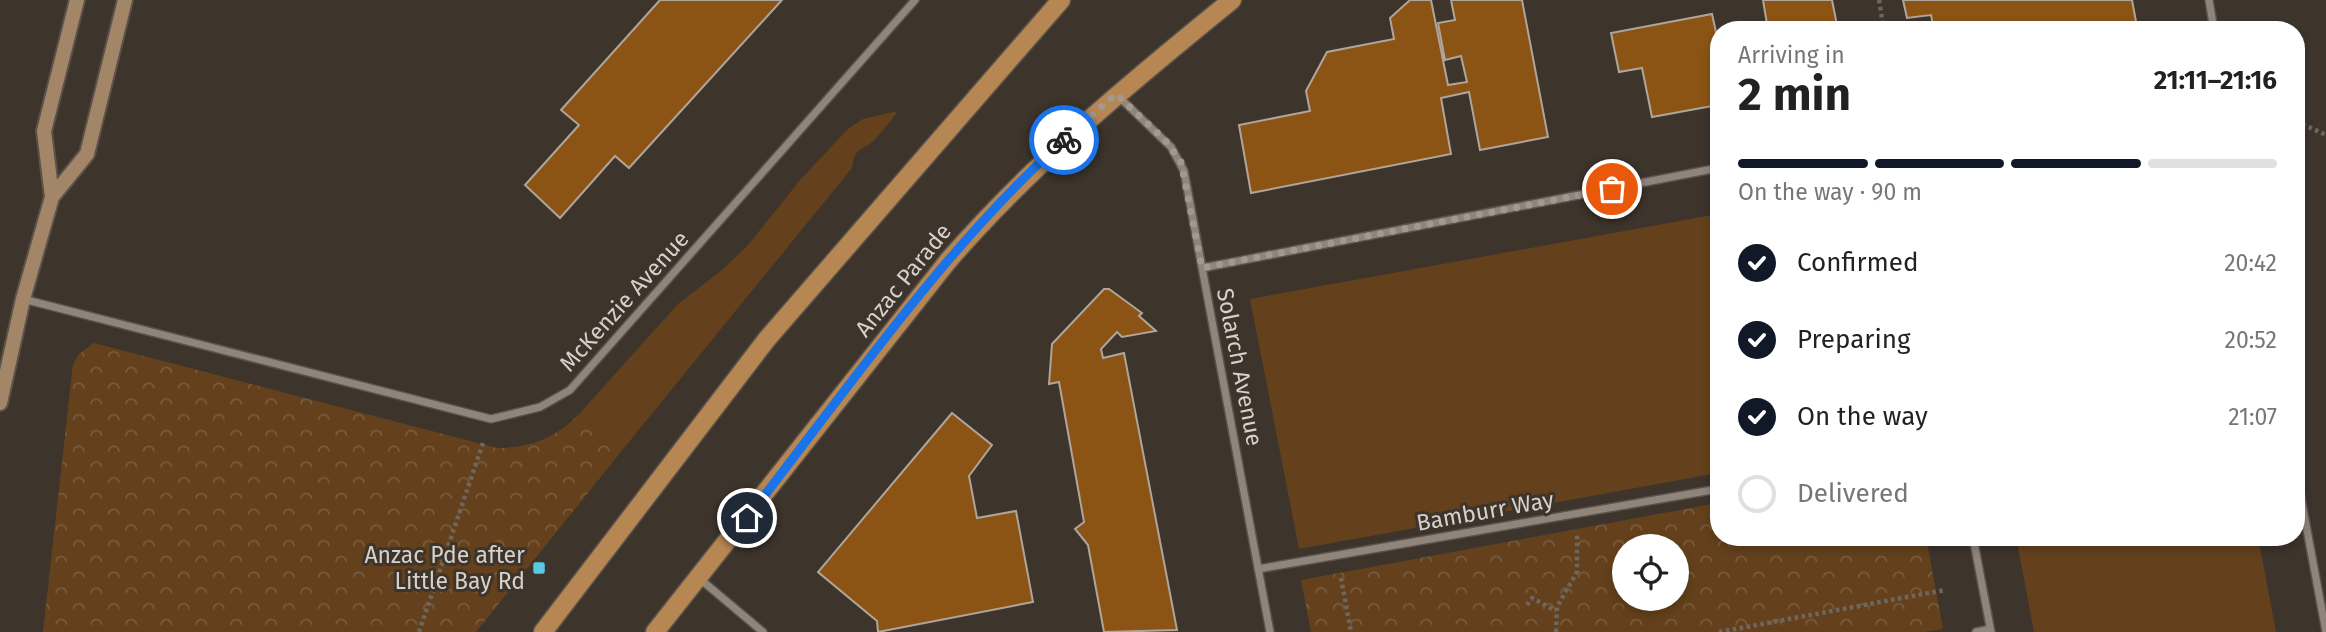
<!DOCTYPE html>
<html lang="en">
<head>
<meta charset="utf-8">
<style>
  :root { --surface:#fff; --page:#f6f6f6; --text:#222; --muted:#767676; --line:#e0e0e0; --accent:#111827 }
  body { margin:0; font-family:"Fira Sans",sans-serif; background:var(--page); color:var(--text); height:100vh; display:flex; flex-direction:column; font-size:26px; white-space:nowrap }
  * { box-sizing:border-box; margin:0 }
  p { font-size:23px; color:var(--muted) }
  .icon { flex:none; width:38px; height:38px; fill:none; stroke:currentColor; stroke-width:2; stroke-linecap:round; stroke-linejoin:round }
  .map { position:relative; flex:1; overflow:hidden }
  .drawer { position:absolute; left:1710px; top:21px; width:595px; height:525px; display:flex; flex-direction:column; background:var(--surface); border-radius:28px; box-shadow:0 4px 10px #0003 }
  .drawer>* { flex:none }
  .tools { position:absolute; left:1612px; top:534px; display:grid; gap:14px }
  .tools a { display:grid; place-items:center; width:77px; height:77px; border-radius:50%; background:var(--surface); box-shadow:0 4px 10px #0003; font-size:35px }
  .pin { position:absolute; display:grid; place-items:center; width:60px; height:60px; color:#fff; margin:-30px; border:4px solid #fff; border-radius:50%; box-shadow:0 2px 7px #0007 }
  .courier { position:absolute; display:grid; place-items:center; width:70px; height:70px; margin:-35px; border:5px solid #1a73e8; border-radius:50%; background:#fff; color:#222; box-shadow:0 2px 9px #0007 }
  .headline em { font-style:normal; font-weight:700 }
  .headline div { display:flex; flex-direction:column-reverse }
  .headline { display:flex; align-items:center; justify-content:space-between; height:119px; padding:0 28px }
  h1 { font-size:46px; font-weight:700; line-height:52px }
  .bar { display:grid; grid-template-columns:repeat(4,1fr); gap:10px 7px; align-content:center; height:84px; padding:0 28px }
  .bar i { height:9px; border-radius:5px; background:var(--line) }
  .bar .active { background:var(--accent) }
  .bar p { grid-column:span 4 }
  ol { padding:0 28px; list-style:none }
  li { display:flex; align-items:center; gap:21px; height:77px }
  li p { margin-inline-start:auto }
  li .icon { padding:7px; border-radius:50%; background:var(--accent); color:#fff; stroke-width:4 }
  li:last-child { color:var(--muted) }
  li i { width:38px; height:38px; border:4px solid var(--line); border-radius:50% }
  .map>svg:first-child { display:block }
  .green { fill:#64411c }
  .park { fill:url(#park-crowns); fill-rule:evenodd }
  .building { fill:#8b5415; stroke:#b0a59a; stroke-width:2 }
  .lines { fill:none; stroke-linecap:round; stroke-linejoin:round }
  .street-casing { stroke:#5a524b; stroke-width:10 }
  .secondary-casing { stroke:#5a524b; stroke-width:18 }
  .primary-casing { stroke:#5a524b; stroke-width:21 }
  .path { stroke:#6f675f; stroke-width:4.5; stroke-dasharray:3.5 3.5; stroke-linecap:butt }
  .street { stroke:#90857b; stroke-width:7 }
  .secondary { stroke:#a38567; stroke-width:14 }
  .primary { stroke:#b68653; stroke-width:18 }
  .done { stroke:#a19a93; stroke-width:7; stroke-dasharray:0 12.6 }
  .route { stroke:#1a73e8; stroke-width:9 }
  .poi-dot { fill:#57c9e2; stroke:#3d342b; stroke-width:2.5 }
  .labels { text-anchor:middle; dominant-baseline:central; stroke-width:6; stroke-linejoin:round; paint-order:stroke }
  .street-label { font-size:23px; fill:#d7d1cb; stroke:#3d342b }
  .poi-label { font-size:23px; fill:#d7d1cb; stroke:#3d342b; text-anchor:end }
</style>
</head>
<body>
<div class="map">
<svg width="2326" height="632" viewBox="0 0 2326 632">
  <defs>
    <pattern id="park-crowns" width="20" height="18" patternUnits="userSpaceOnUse" patternTransform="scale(1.75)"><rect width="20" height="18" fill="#64411c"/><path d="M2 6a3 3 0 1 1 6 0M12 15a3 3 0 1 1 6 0" fill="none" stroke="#795b3c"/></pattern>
  </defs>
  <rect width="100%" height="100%" fill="#3d342b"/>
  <path class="green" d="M898,111C891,120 884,130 876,138C864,152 855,144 852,168L620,453L579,414L678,304L722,270L748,245L801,179L848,129L863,119Z
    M1718,214V473L1299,549L1250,299Z
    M2016,537H2258L2276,632H2034Z"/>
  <path class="park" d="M94,343L497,448C530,448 556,438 579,414L620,453L476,632H43L73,364L79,354Z
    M1718,503V537H1926L1943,629L1925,632H1311L1301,580ZM1676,546V598H1624V546Z"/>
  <path class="building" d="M660,0H782L629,168L615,156L560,218L525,185L579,125L561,110Z
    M1410,0H1431L1448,85L1467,82L1461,56L1445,60L1438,23L1455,20L1451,0H1522L1548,137L1480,150L1469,92L1441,98L1451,154L1251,193L1239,125L1310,111L1306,91L1327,52L1394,39L1390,18Z
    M1763,0H1832L1838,30H1768Z
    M1903,0H2132L2137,27L1934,30L1931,15L1907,18Z
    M1712,14L1718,41V105L1652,117L1642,68L1619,72L1611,33Z
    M1104,289H1109L1142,313L1139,316L1156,331L1122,337L1117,332L1101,349L1103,358L1124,353L1177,630L1104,632L1088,545L1075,529L1084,522L1059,382L1049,384L1052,344Z
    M952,413L992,445L969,476L977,518L1016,511L1033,602L878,632L877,621L818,572Z"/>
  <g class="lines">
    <g class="street-casing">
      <path id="street" d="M2209,0L2214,30
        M1119,97L1171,147L1184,171L1270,632
        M1202,268L1718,168
        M23,299L491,419L540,407L570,390L915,0
        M2296,471L2326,632
        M1973,537L1991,632
        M1258,569L1718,489
        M700,579L763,632
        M1976,632L1990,629"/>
    </g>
    <g class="secondary-casing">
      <path id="secondary" d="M52,197L87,154L125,0
        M0,403L23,299L52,197L44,131L77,0"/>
    </g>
    <g class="primary-casing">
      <path id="primary" d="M543,632L767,339L1061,0
        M655,632L948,261C1033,163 1131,82 1232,0"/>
    </g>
    <path class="path" d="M1879,0L1884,30
      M2296,121L2326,135
      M1341,578L1351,632
      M1527,605L1532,598L1556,611
      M419,632L484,440
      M1556,632L1557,607L1577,572V534
      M1719,632L1945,590"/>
    <use href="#street" class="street"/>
    <use href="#secondary" class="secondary"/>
    <use href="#primary" class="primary"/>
  </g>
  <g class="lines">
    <path class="done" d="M1064,140L1116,94L1165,140L1181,162L1202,268L1612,189"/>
    <path class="route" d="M747,518C848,389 942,250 1064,140"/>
  </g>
  <rect class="poi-dot" x="532" y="561" width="14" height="14" rx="3.5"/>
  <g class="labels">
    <g class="street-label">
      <text transform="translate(903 280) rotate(-51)">Anzac Parade</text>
      <text transform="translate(624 301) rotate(-48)">McKenzie Avenue</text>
      <text transform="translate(1240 367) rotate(79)">Solarch Avenue</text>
      <text transform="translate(1485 511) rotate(-10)">Bamburr Way</text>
    </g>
    <g class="poi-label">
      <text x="525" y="555">Anzac Pde after<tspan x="525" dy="26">Little Bay Rd</tspan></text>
    </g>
  </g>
</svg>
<div class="tools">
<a><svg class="icon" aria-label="locate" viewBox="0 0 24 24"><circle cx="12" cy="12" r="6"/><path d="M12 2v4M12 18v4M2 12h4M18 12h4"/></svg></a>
</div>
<div class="pin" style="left:1612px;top:189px;background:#ea580c"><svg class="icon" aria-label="bag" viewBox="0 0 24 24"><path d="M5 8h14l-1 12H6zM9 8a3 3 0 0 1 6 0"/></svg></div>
<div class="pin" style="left:747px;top:518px;background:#1f2937"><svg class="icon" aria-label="home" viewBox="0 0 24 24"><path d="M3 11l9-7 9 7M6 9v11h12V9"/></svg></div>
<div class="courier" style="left:1064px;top:140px"><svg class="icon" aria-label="bike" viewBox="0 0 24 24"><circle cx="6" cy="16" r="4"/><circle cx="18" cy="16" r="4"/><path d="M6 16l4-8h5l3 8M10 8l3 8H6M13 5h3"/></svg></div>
<section class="drawer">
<div class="headline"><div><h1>2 min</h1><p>Arriving in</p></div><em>21:11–21:16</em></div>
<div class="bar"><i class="active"></i><i class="active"></i><i class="active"></i><i></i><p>On the way · 90 m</p></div>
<ol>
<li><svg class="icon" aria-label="check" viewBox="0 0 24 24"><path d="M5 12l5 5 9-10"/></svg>Confirmed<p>20:42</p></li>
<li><svg class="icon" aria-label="check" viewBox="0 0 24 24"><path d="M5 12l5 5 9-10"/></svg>Preparing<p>20:52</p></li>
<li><svg class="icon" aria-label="check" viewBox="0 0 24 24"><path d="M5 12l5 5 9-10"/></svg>On the way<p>21:07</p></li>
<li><i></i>Delivered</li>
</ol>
</section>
</div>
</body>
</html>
